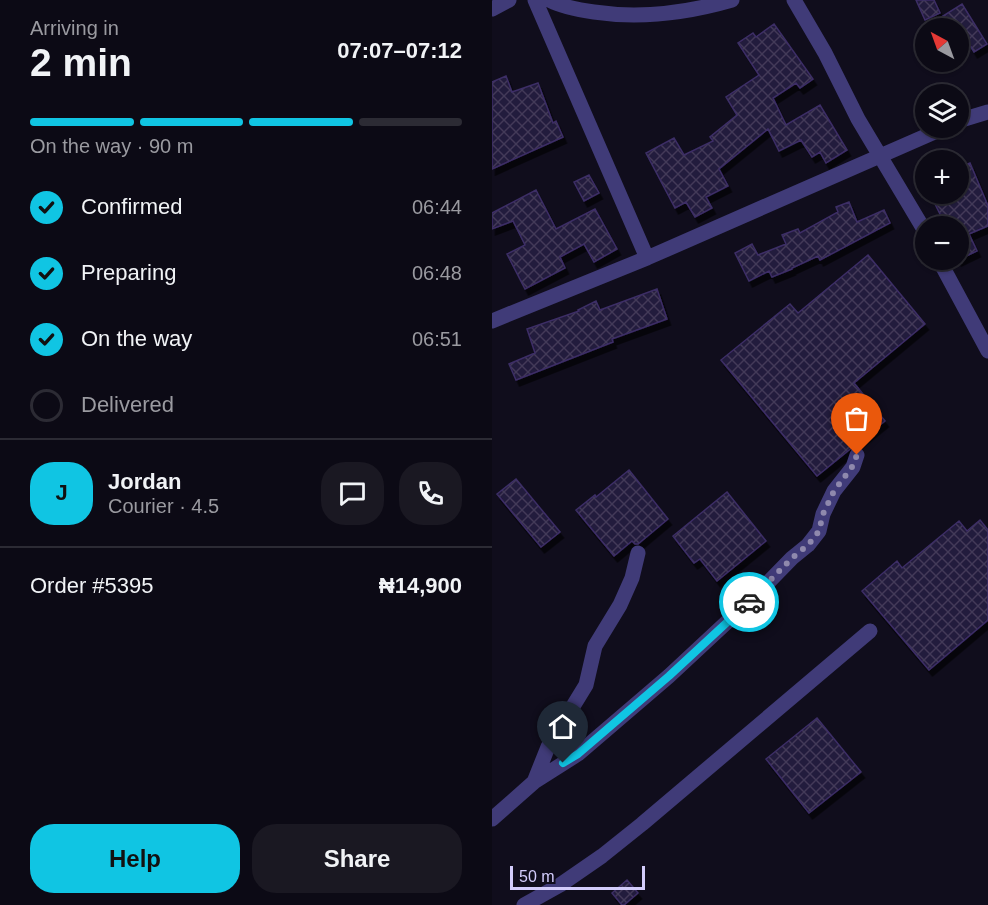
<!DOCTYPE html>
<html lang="en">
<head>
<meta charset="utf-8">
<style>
  :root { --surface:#0c0a15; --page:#1a1822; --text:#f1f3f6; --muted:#9a9aa0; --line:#2c2b34; --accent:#10c5e3 }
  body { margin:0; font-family:Helvetica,sans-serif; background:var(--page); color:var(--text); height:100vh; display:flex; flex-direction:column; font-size:22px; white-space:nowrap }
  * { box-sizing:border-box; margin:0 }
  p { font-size:20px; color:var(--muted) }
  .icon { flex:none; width:33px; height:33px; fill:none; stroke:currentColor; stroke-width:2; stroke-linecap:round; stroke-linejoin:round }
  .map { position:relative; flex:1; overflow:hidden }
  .sheet { display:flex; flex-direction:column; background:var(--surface); width:492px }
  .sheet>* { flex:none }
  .needle { width:39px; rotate:319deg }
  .controls { position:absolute; left:423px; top:18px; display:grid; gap:12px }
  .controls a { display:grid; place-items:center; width:54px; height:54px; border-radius:50%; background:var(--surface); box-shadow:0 2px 4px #0004,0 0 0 2px var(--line); font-size:30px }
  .scale { position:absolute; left:18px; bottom:15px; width:135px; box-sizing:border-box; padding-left:6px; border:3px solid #d3ccfb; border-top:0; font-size:16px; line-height:21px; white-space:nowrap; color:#d3ccfb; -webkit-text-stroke:4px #100d1c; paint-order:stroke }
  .pin { position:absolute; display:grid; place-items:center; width:51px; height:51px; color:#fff; margin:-62px -26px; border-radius:50% 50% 50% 0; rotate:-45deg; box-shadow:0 0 6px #0007 }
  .pin .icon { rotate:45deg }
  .courier { position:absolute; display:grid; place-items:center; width:60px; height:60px; margin:-30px; border:4px solid #10c5e3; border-radius:50%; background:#fff; color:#222; box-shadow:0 2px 8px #0007 }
  .overview em { font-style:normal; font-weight:700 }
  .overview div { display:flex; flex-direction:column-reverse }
  .overview { display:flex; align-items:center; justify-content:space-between; height:102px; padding:0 30px }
  h1 { font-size:39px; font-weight:700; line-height:45px }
  .bar { display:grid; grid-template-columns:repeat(4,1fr); gap:9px 6px; align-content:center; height:72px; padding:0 30px }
  .bar i { height:8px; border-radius:4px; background:var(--line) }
  .bar .current { background:var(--accent) }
  .bar p { grid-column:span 4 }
  .line { display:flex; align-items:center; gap:15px; padding:0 30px; border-top:2px solid var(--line) }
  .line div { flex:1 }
  .round { display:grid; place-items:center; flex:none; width:63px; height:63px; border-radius:24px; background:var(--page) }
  ol { padding:0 30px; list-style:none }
  li { display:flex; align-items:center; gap:18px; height:66px }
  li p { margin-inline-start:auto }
  li .icon { padding:6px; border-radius:50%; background:var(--accent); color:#111; stroke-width:4 }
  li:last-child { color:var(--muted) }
  li i { width:33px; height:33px; border:3px solid var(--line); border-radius:50% }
  .cta { display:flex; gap:12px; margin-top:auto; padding:12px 30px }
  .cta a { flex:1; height:69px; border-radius:24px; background:var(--accent); color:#111; font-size:24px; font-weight:700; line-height:69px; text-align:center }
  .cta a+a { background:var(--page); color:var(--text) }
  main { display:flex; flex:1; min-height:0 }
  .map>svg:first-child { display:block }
  .building { fill:url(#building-cross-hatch); stroke:#3c2e66; stroke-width:1.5; filter:url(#shadow) }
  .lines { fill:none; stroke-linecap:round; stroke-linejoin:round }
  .minor { stroke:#403b78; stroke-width:15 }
  .done { stroke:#8f89ad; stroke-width:6; stroke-dasharray:0 10.8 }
  .route { stroke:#10c5e3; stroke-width:8 }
</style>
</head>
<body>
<main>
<section class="sheet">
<div class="overview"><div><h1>2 min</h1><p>Arriving in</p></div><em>07:07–07:12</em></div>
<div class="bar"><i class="current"></i><i class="current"></i><i class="current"></i><i></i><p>On the way · 90 m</p></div>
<ol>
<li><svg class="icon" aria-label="check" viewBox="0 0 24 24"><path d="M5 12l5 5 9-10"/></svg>Confirmed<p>06:44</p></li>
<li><svg class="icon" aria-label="check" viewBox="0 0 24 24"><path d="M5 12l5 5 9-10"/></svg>Preparing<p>06:48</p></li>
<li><svg class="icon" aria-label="check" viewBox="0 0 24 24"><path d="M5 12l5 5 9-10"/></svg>On the way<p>06:51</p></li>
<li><i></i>Delivered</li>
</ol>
<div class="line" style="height:108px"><b class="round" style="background:var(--accent);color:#111">J</b><div><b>Jordan</b><p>Courier · 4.5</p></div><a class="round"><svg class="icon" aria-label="chat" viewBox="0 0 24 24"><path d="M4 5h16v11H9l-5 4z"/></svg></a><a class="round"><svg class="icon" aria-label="phone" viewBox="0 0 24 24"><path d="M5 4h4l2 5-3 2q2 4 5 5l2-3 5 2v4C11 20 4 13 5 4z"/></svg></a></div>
<div class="line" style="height:78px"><div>Order #5395</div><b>₦14,900</b></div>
<div class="cta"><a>Help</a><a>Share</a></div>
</section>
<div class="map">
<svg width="496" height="905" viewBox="0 0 496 905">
  <defs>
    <pattern id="building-cross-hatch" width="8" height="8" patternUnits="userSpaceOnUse" patternTransform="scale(1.5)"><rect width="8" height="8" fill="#231a3c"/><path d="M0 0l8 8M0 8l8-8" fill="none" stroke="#423a59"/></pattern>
    <filter id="shadow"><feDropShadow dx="3.5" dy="6" stdDeviation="0" flood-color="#0009"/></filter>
  </defs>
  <rect width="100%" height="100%" fill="#100d1c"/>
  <path class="building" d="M424,0H442L448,13L433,20Z
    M470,4L495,44L482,52L467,28H432Z
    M282,24L321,79L308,88L304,83L281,98L294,125L328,105L355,150L334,163L328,152L320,157L309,140L287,151L276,129L227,169L236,186L214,197L220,208L203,217L194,202L183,208L154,153L182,138L192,155L221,141L218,137L245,115L234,97L267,75L246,43L261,33L264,37Z
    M14,76L20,92L46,83L61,123L64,121L71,137L0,169V82Z
    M478,163L496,206V226L477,234L485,251L466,260V226H454L438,194H466V168Z
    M97,175L107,193L92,201L82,182Z
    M44,190L64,229L103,209L125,249L102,262L92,244L68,257L73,268L33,289L15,254L33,245L21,221L0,229V213Z
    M357,202L365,222L392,210L398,223L328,260L326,256L300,268V269L280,277L277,271L257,281L243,253L260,244L266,255L294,244L290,235L306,229L308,233L346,212L344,207Z
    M376,255L433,324L362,383L393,421L325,476L229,360L298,304L306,313Z
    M165,289L175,319L120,339L121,342L24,380L17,364L43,353L35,329L87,311L86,310L104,301L108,310Z
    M137,470L176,519L146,544H143L140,541L122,556L84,510L103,495L104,497Z
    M24,479L68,532L49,547L5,494Z
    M235,492L274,541L225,581L208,559L202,563L181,536Z
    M488,520L496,530V620L437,670L370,591L405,561L410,568L467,521L475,531Z
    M325,718L369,772L317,813L274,759Z
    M135,880L146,893L132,905H130L120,893Z"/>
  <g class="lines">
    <path class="minor" d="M43,0L155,258
      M57,0C70,7 87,10 102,12C149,19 195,13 240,0
      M302,0L333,53L366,119L434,233
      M0,9L17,0
      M466,121L496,112
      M447,260L496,351
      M0,321L155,258L452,128
      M42,782L56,747L94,685L103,646L128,605L140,578L146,553
      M0,819L42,782L86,754L177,676L264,595L300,558L316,545L327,531L331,514L342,491L361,467L365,455
      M32,905L68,885L110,856L150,824L378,631"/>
  </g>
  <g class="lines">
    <path class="done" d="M257,602L300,558L316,545L327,531L331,514L342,491L360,467L365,455"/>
    <path class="route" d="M71,763L86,754L177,676L257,602"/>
  </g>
</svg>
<div class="controls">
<a><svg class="needle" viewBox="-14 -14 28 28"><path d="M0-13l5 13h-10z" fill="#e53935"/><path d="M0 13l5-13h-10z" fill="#9a9aa0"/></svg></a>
<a><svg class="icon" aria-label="layers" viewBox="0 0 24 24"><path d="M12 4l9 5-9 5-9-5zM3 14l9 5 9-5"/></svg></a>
<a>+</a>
<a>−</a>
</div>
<div class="scale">50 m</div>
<div class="pin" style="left:365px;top:455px;background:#ea580c"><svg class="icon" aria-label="bag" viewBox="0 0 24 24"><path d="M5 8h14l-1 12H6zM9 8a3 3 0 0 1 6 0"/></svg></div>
<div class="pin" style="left:71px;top:763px;background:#1f2937"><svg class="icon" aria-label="home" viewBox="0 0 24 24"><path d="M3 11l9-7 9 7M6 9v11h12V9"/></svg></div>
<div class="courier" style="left:257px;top:602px"><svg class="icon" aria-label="car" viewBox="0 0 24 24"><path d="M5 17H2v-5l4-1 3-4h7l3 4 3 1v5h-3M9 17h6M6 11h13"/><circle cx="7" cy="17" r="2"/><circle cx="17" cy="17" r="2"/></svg></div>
</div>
</main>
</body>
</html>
